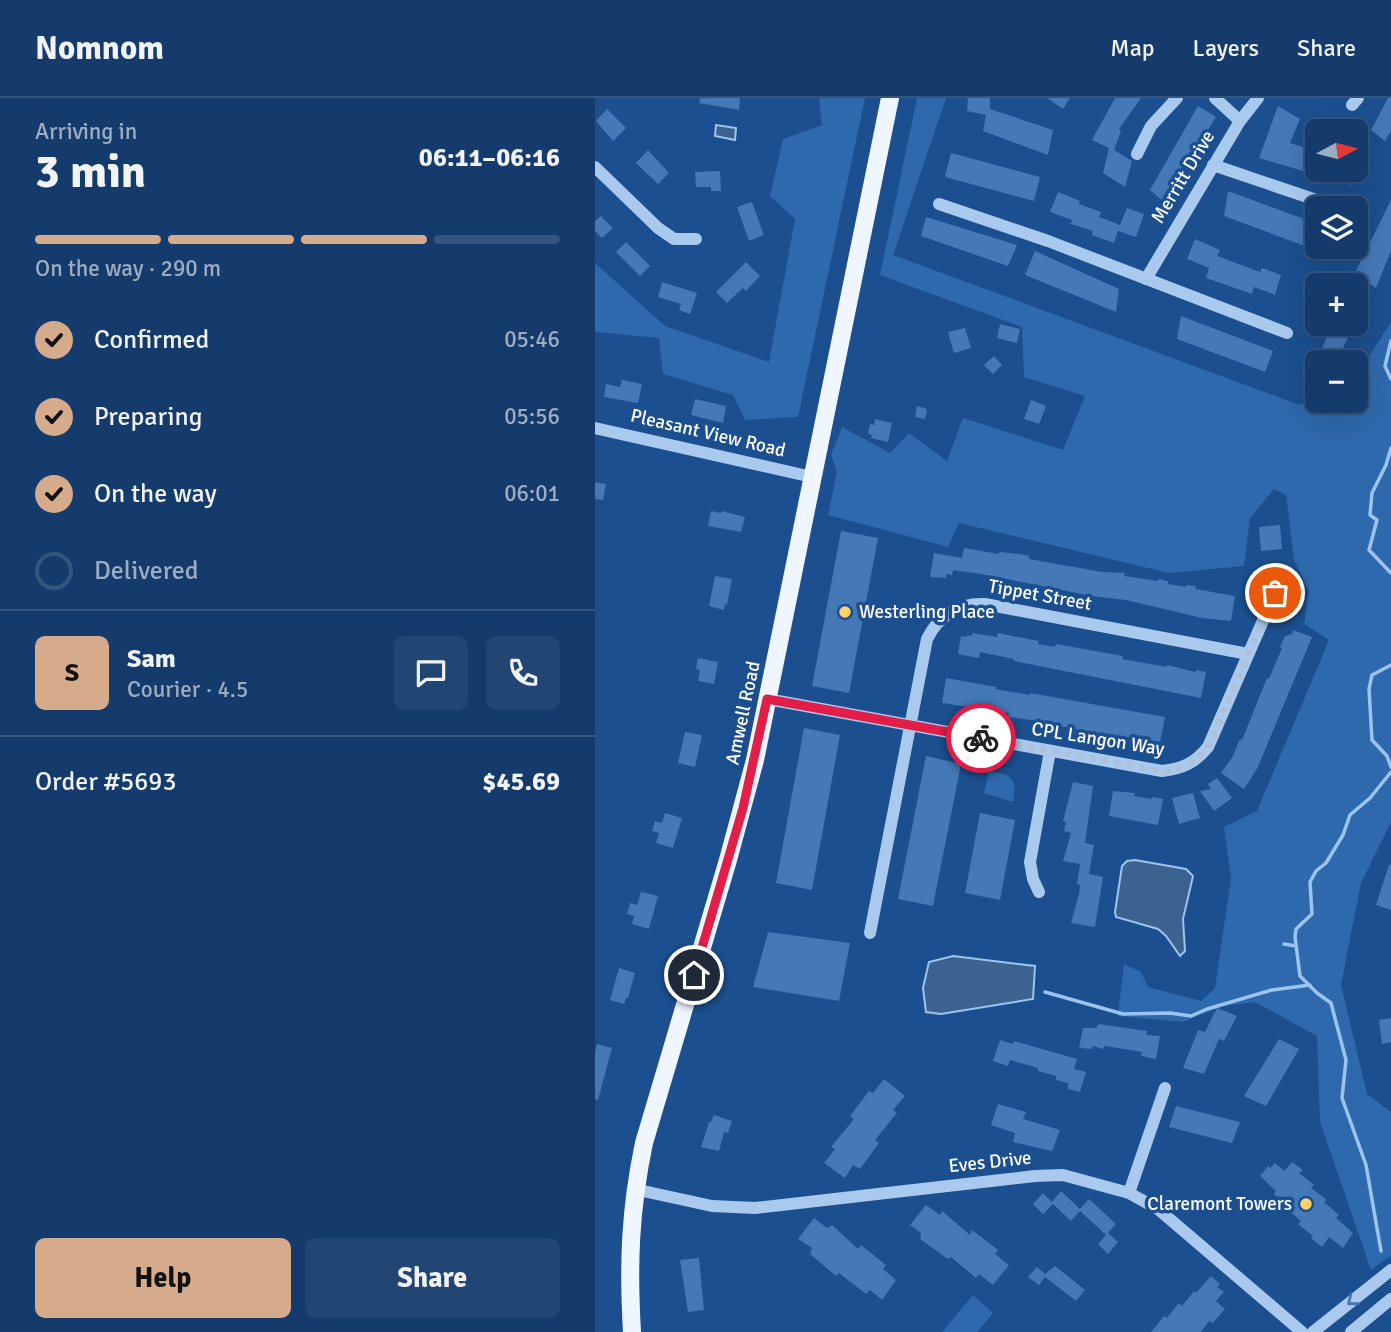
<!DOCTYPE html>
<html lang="en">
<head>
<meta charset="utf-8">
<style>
  :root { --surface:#143b6b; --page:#214673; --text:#f1f3f6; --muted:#9dadc1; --line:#33557e; --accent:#d6ab8b }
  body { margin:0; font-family:Signika,sans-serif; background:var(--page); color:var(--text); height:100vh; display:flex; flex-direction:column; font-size:26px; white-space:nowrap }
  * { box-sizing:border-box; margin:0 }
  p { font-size:23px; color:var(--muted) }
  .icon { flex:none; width:38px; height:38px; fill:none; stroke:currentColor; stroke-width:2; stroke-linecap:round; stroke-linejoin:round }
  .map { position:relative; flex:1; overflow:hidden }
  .drawer { display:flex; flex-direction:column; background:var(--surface); width:595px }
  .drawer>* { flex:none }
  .needle { width:46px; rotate:83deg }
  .fabs { position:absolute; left:710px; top:21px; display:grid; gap:14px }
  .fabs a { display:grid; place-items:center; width:63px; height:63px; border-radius:10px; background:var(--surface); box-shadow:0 7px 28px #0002,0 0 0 2px var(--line); font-size:35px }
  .pin { position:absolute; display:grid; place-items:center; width:60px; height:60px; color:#fff; margin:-30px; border:4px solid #fff; border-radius:50%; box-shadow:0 2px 7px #0007 }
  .courier { position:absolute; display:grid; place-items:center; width:70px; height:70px; margin:-35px; border:5px solid #e11d48; border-radius:50%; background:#fff; color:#222; box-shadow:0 2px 9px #0007 }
  .overview em { font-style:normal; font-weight:700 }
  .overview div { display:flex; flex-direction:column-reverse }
  .overview { display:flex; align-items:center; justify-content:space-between; height:119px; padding:0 35px }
  h1 { font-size:46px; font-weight:700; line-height:52px }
  .bar { display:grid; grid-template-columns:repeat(4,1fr); gap:10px 7px; align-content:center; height:84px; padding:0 35px }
  .bar i { height:9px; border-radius:5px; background:var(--line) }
  .bar .selected { background:var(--accent) }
  .bar p { grid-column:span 4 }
  .line { display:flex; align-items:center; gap:18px; padding:0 35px; border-top:2px solid var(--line) }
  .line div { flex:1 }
  .round { display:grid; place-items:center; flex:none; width:74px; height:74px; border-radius:10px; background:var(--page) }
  ol { padding:0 35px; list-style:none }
  li { display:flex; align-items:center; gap:21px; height:77px }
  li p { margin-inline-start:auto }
  li .icon { padding:7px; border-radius:50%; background:var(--accent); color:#111; stroke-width:4 }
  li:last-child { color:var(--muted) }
  li i { width:38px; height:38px; border:4px solid var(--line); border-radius:50% }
  .action { display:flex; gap:14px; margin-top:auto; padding:14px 35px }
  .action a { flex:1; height:80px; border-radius:10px; background:var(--accent); color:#111; font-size:28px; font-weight:700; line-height:80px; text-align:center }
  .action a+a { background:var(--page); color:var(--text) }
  header { display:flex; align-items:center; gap:42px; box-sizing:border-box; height:98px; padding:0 35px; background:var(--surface); border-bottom:2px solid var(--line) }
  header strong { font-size:33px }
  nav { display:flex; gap:38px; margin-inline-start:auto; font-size:24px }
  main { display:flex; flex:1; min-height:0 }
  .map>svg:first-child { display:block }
  .green { fill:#2e69ad }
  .water { fill:#3c6290; stroke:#9cc4f0; stroke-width:2 }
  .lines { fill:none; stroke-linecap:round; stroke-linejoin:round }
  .stream { stroke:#9cc4f0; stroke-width:3.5 }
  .building { fill:#4478b7 }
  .minor { stroke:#a9c9ee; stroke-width:12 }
  .major { stroke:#f0f6ff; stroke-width:18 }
  .oneway { stroke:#4674ac }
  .done { stroke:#afc1d8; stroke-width:7; stroke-dasharray:0 12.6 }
  .route { stroke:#e11d48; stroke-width:9 }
  .poi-dot { fill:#ffd166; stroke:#1b4f8f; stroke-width:2.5 }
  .labels { text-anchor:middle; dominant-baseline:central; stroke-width:7; stroke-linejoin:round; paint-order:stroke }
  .street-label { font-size:19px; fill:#fff; stroke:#1b4f8f }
  .poi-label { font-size:19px; fill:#fff; stroke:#1b4f8f; text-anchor:start }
</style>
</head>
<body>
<header>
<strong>Nomnom</strong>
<nav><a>Map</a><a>Layers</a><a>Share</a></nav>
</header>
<main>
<section class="drawer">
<div class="overview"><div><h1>3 min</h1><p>Arriving in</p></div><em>06:11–06:16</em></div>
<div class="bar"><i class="selected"></i><i class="selected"></i><i class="selected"></i><i></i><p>On the way · 290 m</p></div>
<ol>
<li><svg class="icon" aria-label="check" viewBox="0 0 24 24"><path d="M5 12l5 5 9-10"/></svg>Confirmed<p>05:46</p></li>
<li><svg class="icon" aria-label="check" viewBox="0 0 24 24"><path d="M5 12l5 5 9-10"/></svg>Preparing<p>05:56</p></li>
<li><svg class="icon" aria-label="check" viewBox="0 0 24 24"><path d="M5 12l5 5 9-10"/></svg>On the way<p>06:01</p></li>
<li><i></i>Delivered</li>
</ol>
<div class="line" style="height:126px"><b class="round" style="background:var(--accent);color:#111">S</b><div><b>Sam</b><p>Courier · 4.5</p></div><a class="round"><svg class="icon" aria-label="chat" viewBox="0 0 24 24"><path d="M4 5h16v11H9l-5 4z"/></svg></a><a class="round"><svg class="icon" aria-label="phone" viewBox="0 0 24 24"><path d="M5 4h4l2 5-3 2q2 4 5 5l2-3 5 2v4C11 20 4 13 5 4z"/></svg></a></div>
<div class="line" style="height:91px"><div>Order #5693</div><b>$45.69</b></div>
<div class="action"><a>Help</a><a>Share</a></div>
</section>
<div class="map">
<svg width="796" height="1234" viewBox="0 0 796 1234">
  <rect width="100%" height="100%" fill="#1b4f8f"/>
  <path class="green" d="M224,0H270L203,319L150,322L138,297L68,276L64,240L0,234V165L70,228L174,264L200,121L175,98L188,41L227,27Z
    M322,0H351L298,157L702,306L761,303V279L796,224V724L766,785L746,887L772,996L796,1014V1157L776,1172L725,1024L722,938L660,904L629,908L587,924L523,918L529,866L546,874L553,889L606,903L620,890L636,780L629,729L662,713L734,542L709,526L714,493L699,462L691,397L679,391L655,420L649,468L574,475L364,425L353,449L233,417L242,374L236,357L247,329L295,355L314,335L352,363L368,320L468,352L490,298L429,279L427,229L285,177Z
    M394,673C416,676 423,680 418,704L389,695Z
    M378,1197L398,1215L382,1234H347Z"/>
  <path class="water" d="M121,27L141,30L140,42L120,38Z
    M540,762L591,771L598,778L588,821L590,853L585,858L571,838L563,831L521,819L520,814L527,768L532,763Z
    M358,858L440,868L438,901L346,916L331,914L328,890L334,864Z"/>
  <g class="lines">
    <path class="stream" d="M796,243L790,268L796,281
      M796,350L791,367L777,395L775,417L782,422L774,452L796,475
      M796,567L777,577L774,591L777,642L792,658L796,669
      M689,846L701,848
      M450,894L528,916L575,915L596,918L612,911L677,892L715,887
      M786,1153L771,1067L747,1000L751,962L736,905L722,895L705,878L700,839L701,831L717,816L715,784L721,773L731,765L748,737L755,717L775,700L796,674"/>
  </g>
  <path class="building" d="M105,0H145L144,12L104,5Z
    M373,0H395V11L458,32L453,57L388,33L391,17L372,13Z
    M452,0H475L468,11Z
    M520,0H546L524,31L526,33L519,52L537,63L530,89L508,75L514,50L497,42Z
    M793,0H796V33L790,43L776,32Z
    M603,8L621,19L568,103L555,92Z
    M683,8L705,21L695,45L723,54V72H758L756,87L664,60Z
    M12,11L31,30L18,43L1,23Z
    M53,52L74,75L63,86L41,65Z
    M356,55L445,79L439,103L350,79Z
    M125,73L126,93H116V89H101L100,74Z
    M633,93L723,126V153L629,118Z
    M463,94L485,103L484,106L506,114L504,119L525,127L532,110L549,116L541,139L523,133L519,145L497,137L498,133L476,126L477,122L455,114Z
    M796,102V153L781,190L760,175Z
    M157,104L169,137L154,143L142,109Z
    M6,118L18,130L7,140L0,133V123Z
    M331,119L422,147L413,168L326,138Z
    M600,141L625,152L622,158L665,174L667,170L686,177L680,197L659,189L657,196L611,180L614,170L592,161Z
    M31,144L55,168L45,178L21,154Z
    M440,153L524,191L521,214L430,177Z
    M151,164L165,178L151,193L148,190L132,205L121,194Z
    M67,184L102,195L95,216L84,212L86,206L63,199Z
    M761,197L771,204L761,224Z
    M586,218L678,253L670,274L582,241Z
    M405,226L425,231L422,245L402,240Z
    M738,226H760L741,264H723V288L711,286Z
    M370,230L376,250L359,255L353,234Z
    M399,258L407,267L398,276L389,267Z
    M27,282L47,286L43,305L9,299L11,286L25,289Z
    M100,301L131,308L128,325L96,317Z
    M436,302L451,308L444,326L429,321Z
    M322,308L332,311L330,321L320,319Z
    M280,321L297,325L293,344L276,340L277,337L273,336L275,326L279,327Z
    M0,384L11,386L8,402L0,401Z
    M116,413L126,415L127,413L150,419L146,434L113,428Z
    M685,427L687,451L666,453L664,429Z
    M246,433L283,440L254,595L217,588Z
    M369,450L404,456V454L425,456L434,458V461L507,474L530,475L529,478L563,483V481L573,483V486L591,489V487L601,488L600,491L640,498L636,523L607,520L531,502L497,498L386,476L358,472L357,477L351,476V480L335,479L339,455L367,460Z
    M120,478L137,481L132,507L130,506L129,512L114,508Z
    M698,532L717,539L662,671L649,691L626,675L638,658L645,641L647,642L672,580L674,581L687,550L685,549L690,538L697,536Z
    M377,535L402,539L403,535L444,543L443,546L460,549L461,546L528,558L527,561L572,569V567L600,574L601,572L611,574L606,600L419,563V561L385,554L384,560L363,556L366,538L372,539V537L377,538Z
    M103,560L123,564L119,586L103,583L105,572L101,571Z
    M351,580L401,589L400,591L435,597V595L570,619L565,644L480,631L459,627V625L413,619L414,615L347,605Z
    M209,630L245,637L217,792L181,785Z
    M90,634L107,637L100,669L83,665Z
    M331,658L366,666L338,808L303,801Z
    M622,680L637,700L619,713L605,693L616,691L613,686Z
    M478,684L498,688L490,745L499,747L494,776L508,779L500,829L476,825L484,796L485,787L482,786L485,766L468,763L476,735L469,733L471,724L468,723Z
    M518,693L540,695L539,698L556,701L557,699L568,701L563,727L514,718Z
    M598,695L605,720L584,726L577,700Z
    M70,715L87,720L78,750L61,745L64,735L57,733L60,723L67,725Z
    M385,715L420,722L405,802L370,795Z
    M794,767H796V812L781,807Z
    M46,794L63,798L54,831L37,826L39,818L32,816L35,805L42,807Z
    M173,834L255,845L244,903L158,889Z
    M24,870L40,875L33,900H31L29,906L15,902Z
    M622,910L642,918L629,943L624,941L609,976L588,970L603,932L610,934Z
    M796,920V944L787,946L784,922Z
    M504,926L552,933L551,937L565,938L561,961L546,958L547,954L510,948L508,951L498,948L497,951L484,950L488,930H501Z
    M684,941L704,951L671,1008L649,998Z
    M405,942L418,946L419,943L482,961L479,971L491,974L485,994L473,991V985L461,982V978L443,973V970L415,962L413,968L398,963Z
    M2,946L17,950L3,1002L0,1001V955Z
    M289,981L310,998L298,1012L302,1015L280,1042L284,1045L265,1071L258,1067L250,1080L229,1065L240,1051L236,1049L259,1021L255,1018L274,993L278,995Z
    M403,1006L431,1014L428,1021L465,1032L457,1053L418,1044L420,1035L396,1027Z
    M581,1008L645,1024L637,1045L574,1029Z
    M119,1017L137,1023L133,1035L129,1034L124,1053L106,1049L114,1024H116Z
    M697,1064L708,1072L704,1075L719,1087L716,1090L732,1102L729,1104L744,1117L741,1120L758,1135L748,1150L734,1139L727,1149L716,1140L718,1138L703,1126L706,1123L691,1110L694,1108L679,1096L681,1093L665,1078L673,1068L675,1070L680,1065L689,1073Z
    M466,1093L485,1111L494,1101L521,1126L513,1135L523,1144L513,1156L503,1146L511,1137L485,1113L476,1123L458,1106L448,1116L438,1106L448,1095L457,1104Z
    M331,1107L345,1117L347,1113L375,1137L377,1132L403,1152L400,1156L414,1167L398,1187L384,1176L381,1180L356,1159L353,1161L325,1141L326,1135L315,1127Z
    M219,1120L232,1130L237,1127L263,1151L266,1147L291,1167L288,1171L301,1182L287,1202L275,1192L271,1196L244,1175L241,1178L215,1156L217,1150L203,1141Z
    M104,1160L109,1212L93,1214L85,1162Z
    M460,1168L490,1192L481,1203L450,1179L444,1187L433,1179L442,1169L450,1176Z
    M616,1178L625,1186L622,1189L629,1194L621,1203L630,1211L618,1225L614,1223L606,1234H556L569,1218L572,1220L584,1205L587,1208L599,1193L601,1195Z"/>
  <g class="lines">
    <path class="minor" d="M620,0L645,23
      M757,7L763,0
      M542,56L556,28L582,0
      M618,67L745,110
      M0,69L63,130L79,141H101
      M344,106L453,143L692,235
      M551,181L645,23L663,0
      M0,330L217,379
      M172,601L567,673C587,671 600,665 613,649L680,495
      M444,794L438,781L435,764L455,653
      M275,835L332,541C344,517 363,505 390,506L653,556
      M39,1091L117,1108L160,1110L440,1078L468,1077L534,1095L563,1111L707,1234
      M534,1095L570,990
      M718,1234L796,1172
      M756,1234L796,1201"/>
    <path class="major" d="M37,1234C33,1166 35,1112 49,1045L133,762L160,662L295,0"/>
  </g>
  <defs><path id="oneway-chevron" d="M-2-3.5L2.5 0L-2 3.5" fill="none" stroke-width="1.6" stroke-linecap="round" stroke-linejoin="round" transform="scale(1.75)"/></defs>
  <use class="oneway" href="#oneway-chevron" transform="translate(757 1203) rotate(141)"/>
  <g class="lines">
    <path class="done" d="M386,640L567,673C587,671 600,665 613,649L680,495"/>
    <path class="route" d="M99,877L148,710L172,601L386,640"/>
  </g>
  <g class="poi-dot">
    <circle cx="250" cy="514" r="7"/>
    <circle cx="711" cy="1106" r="7"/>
  </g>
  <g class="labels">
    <g class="street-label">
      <text transform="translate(588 79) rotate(-59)">Merritt Drive</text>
      <text transform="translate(113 335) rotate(13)">Pleasant View Road</text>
      <text transform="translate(445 497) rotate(10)">Tippet Street</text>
      <text transform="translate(148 615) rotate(-78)">Amwell Road</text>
      <text transform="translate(503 641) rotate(9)">CPL Langon Way</text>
      <text transform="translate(395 1064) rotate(-6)">Eves Drive</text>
    </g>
    <g class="poi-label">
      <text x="264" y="514">Westerling Place</text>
      <text x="697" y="1106" text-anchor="end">Claremont Towers</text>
    </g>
  </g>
</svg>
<div class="fabs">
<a><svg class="needle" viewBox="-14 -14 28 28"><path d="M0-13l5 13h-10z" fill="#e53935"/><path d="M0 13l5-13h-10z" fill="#9dadc1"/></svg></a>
<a><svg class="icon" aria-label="layers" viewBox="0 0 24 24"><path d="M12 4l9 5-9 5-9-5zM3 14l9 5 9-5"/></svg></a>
<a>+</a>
<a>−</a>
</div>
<div class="pin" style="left:680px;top:495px;background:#ea580c"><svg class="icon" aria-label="bag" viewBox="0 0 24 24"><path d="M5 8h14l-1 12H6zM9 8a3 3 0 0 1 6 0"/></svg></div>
<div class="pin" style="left:99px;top:877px;background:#1f2937"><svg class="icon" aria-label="home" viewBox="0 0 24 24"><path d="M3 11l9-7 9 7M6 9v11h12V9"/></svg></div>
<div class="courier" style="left:386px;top:640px"><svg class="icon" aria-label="bike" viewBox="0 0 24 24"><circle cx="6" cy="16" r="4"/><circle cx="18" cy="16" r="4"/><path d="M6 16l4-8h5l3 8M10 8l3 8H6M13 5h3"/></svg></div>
</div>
</main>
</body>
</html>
